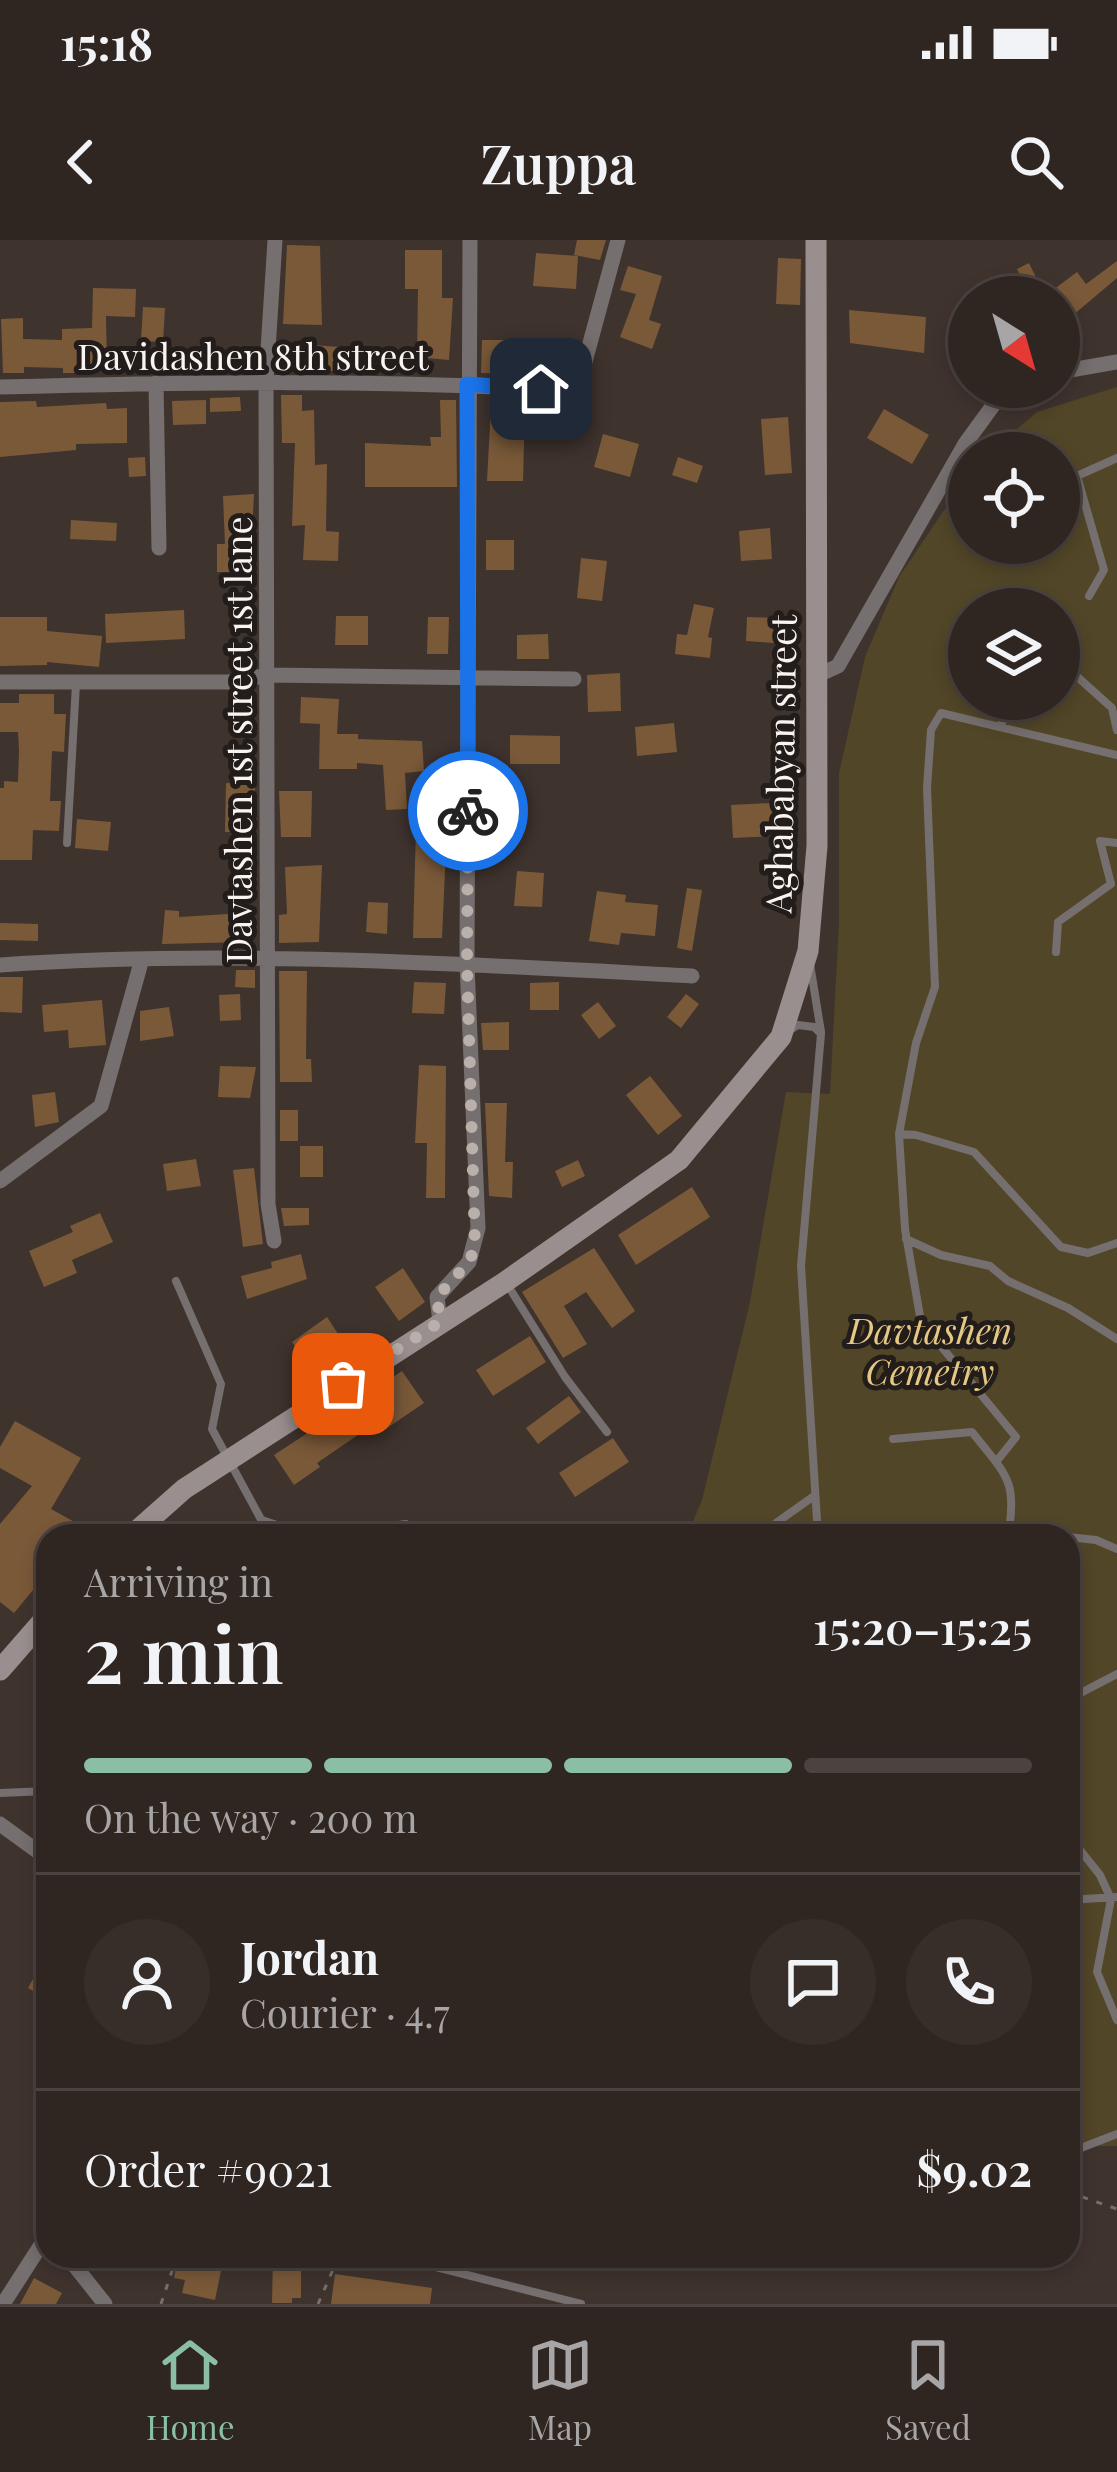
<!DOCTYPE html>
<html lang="en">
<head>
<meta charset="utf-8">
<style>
  :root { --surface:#2f2622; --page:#372e2a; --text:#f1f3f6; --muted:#a7a5a5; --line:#4a4340; --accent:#8abfa5 }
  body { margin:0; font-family:"Playfair Display",serif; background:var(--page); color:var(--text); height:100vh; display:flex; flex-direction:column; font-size:45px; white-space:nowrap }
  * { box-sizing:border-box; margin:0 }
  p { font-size:39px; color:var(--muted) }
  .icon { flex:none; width:66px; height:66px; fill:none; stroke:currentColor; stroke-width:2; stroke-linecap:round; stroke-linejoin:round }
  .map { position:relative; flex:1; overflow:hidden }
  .panel { position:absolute; left:36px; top:1284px; width:1044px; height:744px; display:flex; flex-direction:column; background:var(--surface); border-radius:36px; box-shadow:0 6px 18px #0003,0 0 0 3px var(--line) }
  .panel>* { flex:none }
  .needle { width:78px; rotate:143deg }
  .controls { position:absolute; left:948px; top:36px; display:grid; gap:24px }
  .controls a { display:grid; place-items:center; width:132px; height:132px; border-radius:50%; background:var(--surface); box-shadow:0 6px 18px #0003,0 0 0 3px var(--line); font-size:60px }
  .pin { position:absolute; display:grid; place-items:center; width:102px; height:102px; color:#fff; margin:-51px; border-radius:24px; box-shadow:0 6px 18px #0006 }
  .courier { position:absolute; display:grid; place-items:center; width:120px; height:120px; margin:-60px; border:9px solid #1a73e8; border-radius:50%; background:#fff; color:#222; box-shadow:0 3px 15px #0007 }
  .summary em { font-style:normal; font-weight:600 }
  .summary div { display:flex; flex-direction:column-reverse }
  .summary { display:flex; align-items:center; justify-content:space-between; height:204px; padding:0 48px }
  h1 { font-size:78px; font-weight:600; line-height:90px }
  .bar { display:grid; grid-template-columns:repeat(4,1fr); gap:18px 12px; align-content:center; height:144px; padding:0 48px }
  .bar i { height:15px; border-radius:9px; background:var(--line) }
  .bar .on { background:var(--accent) }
  .bar p { grid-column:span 4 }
  .line { display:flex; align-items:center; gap:30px; padding:0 48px; border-top:3px solid var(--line) }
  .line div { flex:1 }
  .round { display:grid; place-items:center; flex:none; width:126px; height:126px; border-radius:63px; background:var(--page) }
  .status { display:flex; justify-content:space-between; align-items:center; height:84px; padding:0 60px; background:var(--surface); direction:ltr }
  .status svg { height:33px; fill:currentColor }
  header { display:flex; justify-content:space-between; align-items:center; height:156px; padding:0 48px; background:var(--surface); font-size:54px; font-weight:600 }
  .tabs { display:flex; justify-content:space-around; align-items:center; height:168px; border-top:3px solid var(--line); background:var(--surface); font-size:33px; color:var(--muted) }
  .tabs a { display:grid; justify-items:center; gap:6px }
  .tabs .on { color:var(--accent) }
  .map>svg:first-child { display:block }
  .green { fill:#524628; fill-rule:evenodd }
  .building { fill:#7a5939 }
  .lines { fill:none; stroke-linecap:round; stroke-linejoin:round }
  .path { stroke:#796f6a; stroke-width:3; stroke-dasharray:6 9; stroke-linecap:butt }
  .lane { stroke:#766f6f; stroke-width:8 }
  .street { stroke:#766f6f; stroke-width:15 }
  .secondary { stroke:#9a8f8f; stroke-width:21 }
  .done { stroke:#b9b0ac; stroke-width:12; stroke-dasharray:0 21.6 }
  .route { stroke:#1a73e8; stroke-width:15 }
  .labels { text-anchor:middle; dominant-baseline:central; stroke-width:10; stroke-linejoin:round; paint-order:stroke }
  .street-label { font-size:36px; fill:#fbf3f0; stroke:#221c1a }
  .park-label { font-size:36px; font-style:italic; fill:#e5c883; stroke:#221c1a }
</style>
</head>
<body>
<div class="status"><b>15:18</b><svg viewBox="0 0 49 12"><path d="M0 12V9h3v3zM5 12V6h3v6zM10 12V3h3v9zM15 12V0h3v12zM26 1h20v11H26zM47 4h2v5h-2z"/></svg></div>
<header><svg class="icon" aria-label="back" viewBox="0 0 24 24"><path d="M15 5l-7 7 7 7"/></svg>Zuppa<svg class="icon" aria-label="search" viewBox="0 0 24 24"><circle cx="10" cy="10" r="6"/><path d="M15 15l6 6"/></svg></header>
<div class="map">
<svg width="1117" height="2064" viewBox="0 0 1117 2064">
  <rect width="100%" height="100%" fill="#3f332e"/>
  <path class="green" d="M1117,147V1906H1068V1296H687L702,1260L750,1062L786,852L830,854L839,683V533L865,417L899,337L969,233V303H1059V213H989L1037,172ZM969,369H1059V459H969Z"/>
  <path class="building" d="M577,0H606L600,20L574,15Z
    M287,5L320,6L322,85L283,84Z
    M405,10H442V58H453L449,120L417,117L418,49H405Z
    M536,13L578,16L576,49L533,46Z
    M778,18L801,19L800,65L776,64Z
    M1117,21V38L1059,87V57H1031L1017,29L1029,23L1045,56L1077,32L1086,44Z
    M628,26L662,36L649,80L661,84L652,109L620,97L636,54L620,50Z
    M93,48L136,49L135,77L106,76L107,127L83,128V133H63V128L24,127V133H3L1,79L23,78V99L62,100V89L92,88Z
    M143,67L165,68L163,102L141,101Z
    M849,70L926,77L924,113L850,103Z
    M959,99H969V139L956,137Z
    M482,100H511L510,134L481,133Z
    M312,105L354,108L353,131H311Z
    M281,155H302V171L314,170L315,225L327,224L326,291L339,292L338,321L303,320L305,285L292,286L295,203H282Z
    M240,157L241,171L210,172V158Z
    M206,160V184L173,185L172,161Z
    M440,160H456L457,247H365V203L431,206L430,197H441Z
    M36,161L37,167L106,163L107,169L127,168V203L76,204V210L0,217V162Z
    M491,166H525L523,241H487Z
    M884,169L929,195L912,224L867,198Z
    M788,177L792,233L765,235L761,179Z
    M603,194L639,204L630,237L594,227Z
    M145,217L146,236L129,237L128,218Z
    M678,217L703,226L697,243L672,235Z
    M254,254L250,332H217V304H225L223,256Z
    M71,280L117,283L116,301L70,299Z
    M770,288L772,319L741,321L739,291Z
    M486,300H514V330H486Z
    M581,318L607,321L602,361L577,358Z
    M694,364L714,368L708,397L712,398L710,418L675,414L677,394L687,395Z
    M184,370L185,399L106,403L105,374Z
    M336,376H368V405H335Z
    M0,377H47V391L102,396L99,427L47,422V425L0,426Z
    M428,377H449L448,414H427Z
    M747,377L775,378L774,403L746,401Z
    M548,394L549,419H517V395Z
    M620,433L621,471L588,472L587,435Z
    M19,454H54V474H66L64,512L52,511L50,561H61L59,591L33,590L32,620H0V548H4V541L18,542L19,511L18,492H0V463H19Z
    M301,457L339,459L337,494H358V499L422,501L424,531L405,533L407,569L386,570L383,525L357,523V529H319L320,484L300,483Z
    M674,483L677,512L637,516L635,487Z
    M510,495L560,496V524H510Z
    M226,543L255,544V592H225Z
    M279,551H312L311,597H281Z
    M791,562L792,595L733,598L731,565Z
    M77,579L111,582L108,611L75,608Z
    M416,586H447L442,698H413Z
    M480,588L506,590L504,614L479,612Z
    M322,625L319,702L279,703V675L287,674L285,627Z
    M517,631L544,633L542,667L514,666Z
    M687,648L702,650L692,711L677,708Z
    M597,651L626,655L625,662L658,665L655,696L621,693L619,705L589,701Z
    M368,662L388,663L387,694L366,692Z
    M165,670L179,671V677L244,673L246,702L162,704Z
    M0,683L38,684V701L0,700Z
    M236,730H255V748L235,747Z
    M279,731H307L306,819H311L312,842H280Z
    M0,737H23L22,773L0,772Z
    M414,742L446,743L444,774L412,773Z
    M559,742V770H530V743Z
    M240,754L241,780L220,781L219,755Z
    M686,754L699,764L681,788L667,777Z
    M102,760L106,805L69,808L68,790L44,792L42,765Z
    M598,762L616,786L599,799L581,775Z
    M169,767L174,796L140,801V771Z
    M509,782V810H483L481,783Z
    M419,825L446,826L445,958H426L427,903H415Z
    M220,826L256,827L250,858L218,857Z
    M650,836L682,876L658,895L626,855Z
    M55,852L59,882L35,887L32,855Z
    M485,863H507L505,922H513L512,958L489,956Z
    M280,870H298V901H280Z
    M300,906H323V937H300Z
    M196,919L201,946L167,951L163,924Z
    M578,920L585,936L562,947L555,931Z
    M254,928L263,1004L243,1007L233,930Z
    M692,947L710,977L636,1025L618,995Z
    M281,968H309V985L284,986Z
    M100,973L113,1002L72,1020L77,1033L44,1047L29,1011L73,992L70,986Z
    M594,1008L635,1071L612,1088L586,1052L564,1066L587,1104L563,1118L522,1052Z
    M301,1014L307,1039L247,1059L241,1036L272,1028L271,1022Z
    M403,1028L425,1062L399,1081L375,1047Z
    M327,1077L344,1103L309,1127L292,1102Z
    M530,1096L546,1122L493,1156L476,1130Z
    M402,1131L424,1163L380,1193L374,1184L317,1223L320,1227L294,1245L274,1215Z
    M569,1156L581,1172L538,1204L526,1188Z
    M15,1181L81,1218L51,1269L100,1296H48V1332L14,1373L0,1362V1284L32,1246L0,1228V1207Z
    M613,1198L629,1222L575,1257L559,1233Z
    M48,1712V1760L28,1748Z
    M190,2016H224L215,2060L182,2053L185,2040L174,2038L177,2020L188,2022Z
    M273,2017L301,2019V2058H292V2063H272Z
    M335,2034L432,2048L430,2064H331Z
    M34,2038L62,2053L56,2064H20Z"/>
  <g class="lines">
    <path class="path" d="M1068,1952L1117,1969
      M161,2064L177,2016
      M318,2064L339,2016"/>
    <path class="lane" d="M1077,236L1104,330L1089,356
      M1059,253L1077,236L1117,218
      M1059,425L1062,423L1112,468L1117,490
      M1000,487L1013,459
      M67,603L76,444
      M1056,712L1058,682L1111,644L1100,601L1117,603
      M810,724L821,792
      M787,792L798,785L814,787L821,794L801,1026L818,1296
      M899,894L916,895L974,912L1061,1007L1088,1013L1117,1003
      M906,999L941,1015L990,1026L1008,1041L1068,1068L1117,1099
      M176,1041L221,1144L212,1189L270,1296
      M507,1044L565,1137L607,1192
      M893,1199L972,1192C1006,1235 1018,1240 1008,1296
      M996,1222L1016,1197L921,1082L905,989L899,894L916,803L935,747L927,548L931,490L941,473L1117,515
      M262,1280L309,1296
      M317,1296L406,1284L420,1296
      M765,1296L776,1283L814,1256
      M1068,1297L1096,1300L1117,1309
      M1071,1458L1117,1434
      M0,1553L48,1551
      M1068,1595L1100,1635L1111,1659L1097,1732L1117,1780
      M1068,1660L1117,1657
      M1068,1913L1117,1894
      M411,2016L424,2024L581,2064"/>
    <path class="street" d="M1059,132L1117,122
      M156,143L159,308
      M0,147C193,142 385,139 577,151L618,0
      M814,437L838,426L965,204L1002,153L1018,147
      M0,442H229L269,435L574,439
      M0,725C230,709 462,724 692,736
      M0,941L101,866L142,719
      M274,1001L268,964L266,141L275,0
      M440,1082L437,1057L469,1022L478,988L467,724L470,0
      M0,1584L48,1619
      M67,2016L105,2064
      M3,2064L48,1994"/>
    <path class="secondary" d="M131,1296L184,1249L505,1042L679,920L781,797L808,711L817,606L816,0
      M0,1430L48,1375"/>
  </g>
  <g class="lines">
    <path class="done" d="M343,1144L440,1082L437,1057L469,1022L475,1007L467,724L468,571"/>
    <path class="route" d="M468,571L467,144L541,149"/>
  </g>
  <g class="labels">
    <g class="street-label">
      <text x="253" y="115">Davidashen 8th street</text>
      <text transform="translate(237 500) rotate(-90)">Davtashen 1st street 1st lane</text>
      <text transform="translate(779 524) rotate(-89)">Aghababyan street</text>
    </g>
    <g class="park-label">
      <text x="930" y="1089">Davtashen<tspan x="930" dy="41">Cemetry</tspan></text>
    </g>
  </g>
</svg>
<div class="controls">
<a><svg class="needle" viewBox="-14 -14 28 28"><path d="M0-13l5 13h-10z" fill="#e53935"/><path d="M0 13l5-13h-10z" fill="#a7a5a5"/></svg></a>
<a><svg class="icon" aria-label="locate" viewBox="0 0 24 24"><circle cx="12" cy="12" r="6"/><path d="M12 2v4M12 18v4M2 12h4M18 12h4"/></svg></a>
<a><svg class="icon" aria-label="layers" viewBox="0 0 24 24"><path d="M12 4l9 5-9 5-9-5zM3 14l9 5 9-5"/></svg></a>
</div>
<div class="pin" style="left:343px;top:1144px;background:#ea580c"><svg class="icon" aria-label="bag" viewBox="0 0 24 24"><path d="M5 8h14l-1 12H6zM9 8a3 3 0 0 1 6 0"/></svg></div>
<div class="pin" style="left:541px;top:149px;background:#1f2937"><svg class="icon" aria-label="home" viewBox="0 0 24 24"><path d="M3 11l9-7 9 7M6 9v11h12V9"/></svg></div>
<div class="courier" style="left:468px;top:571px"><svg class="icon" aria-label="bike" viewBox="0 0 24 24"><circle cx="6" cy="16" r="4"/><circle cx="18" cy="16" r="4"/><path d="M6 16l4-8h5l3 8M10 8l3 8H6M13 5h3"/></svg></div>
<section class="panel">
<div class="summary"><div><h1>2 min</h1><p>Arriving in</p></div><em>15:20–15:25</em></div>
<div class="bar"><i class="on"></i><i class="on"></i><i class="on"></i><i></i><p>On the way · 200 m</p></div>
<div class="line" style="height:216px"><a class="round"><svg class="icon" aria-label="person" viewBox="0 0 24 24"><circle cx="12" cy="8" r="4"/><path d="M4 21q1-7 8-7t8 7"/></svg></a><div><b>Jordan</b><p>Courier · 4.7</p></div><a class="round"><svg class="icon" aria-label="chat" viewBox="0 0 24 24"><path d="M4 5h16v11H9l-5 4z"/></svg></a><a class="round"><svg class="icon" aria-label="phone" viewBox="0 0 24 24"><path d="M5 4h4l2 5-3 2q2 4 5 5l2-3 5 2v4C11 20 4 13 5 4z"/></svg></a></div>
<div class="line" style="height:156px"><div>Order #9021</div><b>$9.02</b></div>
</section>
</div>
<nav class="tabs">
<a class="on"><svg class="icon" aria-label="home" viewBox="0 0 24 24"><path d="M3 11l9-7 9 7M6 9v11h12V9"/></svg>Home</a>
<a><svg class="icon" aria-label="map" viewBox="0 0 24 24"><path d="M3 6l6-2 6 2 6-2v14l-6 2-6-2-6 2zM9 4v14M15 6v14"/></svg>Map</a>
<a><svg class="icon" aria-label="saved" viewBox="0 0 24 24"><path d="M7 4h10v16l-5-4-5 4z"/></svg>Saved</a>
</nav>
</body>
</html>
